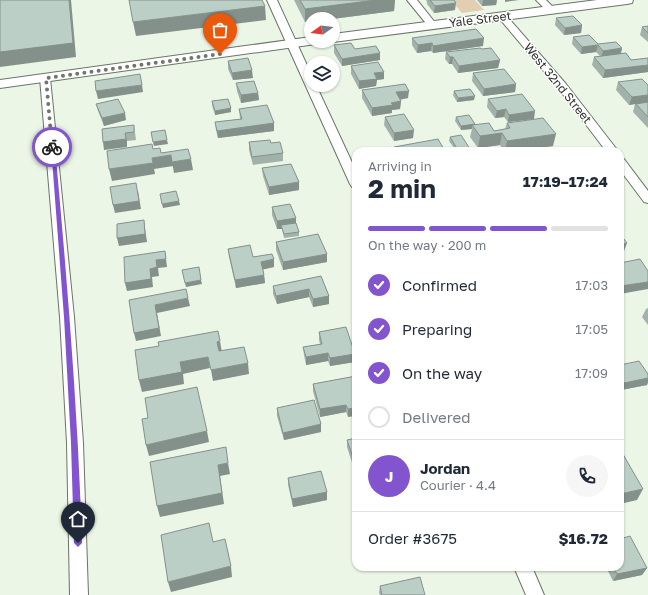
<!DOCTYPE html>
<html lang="en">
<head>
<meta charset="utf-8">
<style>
  :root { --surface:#fff; --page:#f6f6f7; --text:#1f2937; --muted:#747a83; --line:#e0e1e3; --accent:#8255ce }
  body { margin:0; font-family:"Golos Text",sans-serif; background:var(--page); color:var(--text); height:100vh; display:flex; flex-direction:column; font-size:15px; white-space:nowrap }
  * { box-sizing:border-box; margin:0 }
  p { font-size:13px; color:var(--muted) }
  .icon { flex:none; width:22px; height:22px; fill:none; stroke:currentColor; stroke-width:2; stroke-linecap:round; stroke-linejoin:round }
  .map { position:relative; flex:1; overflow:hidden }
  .sheet { position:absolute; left:352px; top:147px; width:272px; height:424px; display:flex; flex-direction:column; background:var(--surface); border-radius:12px; box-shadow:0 1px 3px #0004 }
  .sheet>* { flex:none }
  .needle { width:26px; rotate:256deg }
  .buttons { position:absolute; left:304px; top:12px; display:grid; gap:8px }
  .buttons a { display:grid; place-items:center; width:36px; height:36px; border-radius:50%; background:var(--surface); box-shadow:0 1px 3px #0004; font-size:20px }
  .pin { position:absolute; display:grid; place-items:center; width:34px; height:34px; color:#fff; margin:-41px -17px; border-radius:50% 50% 50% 0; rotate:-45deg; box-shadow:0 0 4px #0007 }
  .pin .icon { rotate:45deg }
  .courier { position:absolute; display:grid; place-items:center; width:40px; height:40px; margin:-20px; border:3px solid #8255ce; border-radius:50%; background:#fff; color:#222; box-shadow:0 1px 5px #0007 }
  .summary em { font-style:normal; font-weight:700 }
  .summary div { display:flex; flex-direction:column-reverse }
  .summary { display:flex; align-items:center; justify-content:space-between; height:68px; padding:0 16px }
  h1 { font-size:26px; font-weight:700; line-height:30px }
  .bar { display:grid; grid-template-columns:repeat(4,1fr); gap:6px 4px; align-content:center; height:48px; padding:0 16px }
  .bar i { height:5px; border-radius:3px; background:var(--line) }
  .bar .current { background:var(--accent) }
  .bar p { grid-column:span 4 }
  .line { display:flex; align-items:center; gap:10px; padding:0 16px; border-top:1px solid var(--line) }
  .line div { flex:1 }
  .round { display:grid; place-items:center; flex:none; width:42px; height:42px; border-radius:21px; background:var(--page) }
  ol { padding:0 16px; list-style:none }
  li { display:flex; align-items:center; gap:12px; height:44px }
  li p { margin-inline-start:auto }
  li .icon { padding:4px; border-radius:50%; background:var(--accent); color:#fff; stroke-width:4 }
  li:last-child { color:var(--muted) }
  li i { width:22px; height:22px; border:2px solid var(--line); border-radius:50% }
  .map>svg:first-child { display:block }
  .green { fill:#e2ceb3 }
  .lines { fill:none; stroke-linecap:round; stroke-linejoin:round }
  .minor-casing { stroke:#6a7467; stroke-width:2 }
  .secondary-casing { stroke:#6a7467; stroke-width:2 }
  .minor { fill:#fff; fill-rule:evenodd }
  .secondary { fill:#fff; fill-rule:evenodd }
  .wall { fill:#a2b2ab }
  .shaded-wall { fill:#84918b }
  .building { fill:#bccfc7; stroke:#84918b }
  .route { fill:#8255ce }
  .done { stroke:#70776d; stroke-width:4; stroke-dasharray:0 7.2 }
  .labels { text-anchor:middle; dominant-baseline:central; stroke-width:3; stroke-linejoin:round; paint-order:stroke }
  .far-street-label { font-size:12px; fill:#2e322c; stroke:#fff }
</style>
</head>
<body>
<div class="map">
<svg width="648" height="595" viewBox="0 0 648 595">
  <rect width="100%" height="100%" fill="#ebf6e7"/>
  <path class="green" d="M451,0H475L484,10L462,13Z"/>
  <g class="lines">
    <g class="minor-casing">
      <path id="minor" d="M267,0H277L311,74V85H316L356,171V188L352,187L350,184Z
        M407,0H417L437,25L435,27H429Z
        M536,0H546L556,10L554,12H548Z
        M502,13L505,14L566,84L618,151H606L558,88L499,18L497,16L499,14Z
        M45,75L50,78L74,317L83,443L88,595H70L67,443L60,317L40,78Z
        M620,158L624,159L648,191V203L644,202L620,170Z
        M514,567H532L544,595H526Z"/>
    </g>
    <g class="secondary-casing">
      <path id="secondary" d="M597,0H633L632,3L627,4L333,42L328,41H333V34Z
        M311,37V41H318L316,44L0,88V80Z"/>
    </g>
    <use href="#minor" class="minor"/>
    <use href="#secondary" class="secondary"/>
  </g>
  <path class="wall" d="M294,0H395L394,11L332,19H311V22H305Z
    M426,0H454L455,10L434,13L427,4V2Z
    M477,0H497L496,5L482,6Z
    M556,18L582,25L581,33L564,35L555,25Z
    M648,26V42L640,35L642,27Z
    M573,37L598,44L622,48L621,54L631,60L648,58V72L603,78L592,65L594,57L600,56L596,52L581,54L572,44Z
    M412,38L483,46L433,53L431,51L417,53L412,45Z
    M334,45L355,49L380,60L342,66L334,53Z
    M482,49L500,60L498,68L458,73L452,64H449L445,59L446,52Z
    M228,61L253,78L233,80L228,69Z
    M351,66L384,79L377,80L376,86L359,89L351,74Z
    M473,73L516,84L515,92L483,96L472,81Z
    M618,82L648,85V128L633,112L635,104L629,105L616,90Z
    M236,83L258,93L259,100L241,103L237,91Z
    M362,90L408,98L400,100L401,101L400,109L392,110V113L372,116L362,98Z
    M454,91L474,100L457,102L453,95Z
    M488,99L534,119L508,122L504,117L495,118L487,107Z
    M212,101L231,108V112L215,115L212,105Z
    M96,104L126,120L104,126L98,111Z
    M239,109L274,123V131L218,138L216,130L215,122L240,119Z
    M385,117L413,138L394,141L384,125Z
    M456,117L475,125L494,131L505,129L507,123L553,146L517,151H504L500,145L478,148L470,137L472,129L461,130L455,121Z
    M134,125L136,140L127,141L104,150Z
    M450,137L469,151H456L449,141Z
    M249,142L271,143L283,153V161L253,165L249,150Z
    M262,168L299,190L269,195L263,176Z
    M272,207L296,223L299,232V236L284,238L282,229H277L272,215Z
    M276,242L327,262L283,270L276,250Z
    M228,249L253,257L274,267L263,269L264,275L265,283L236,288L229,257Z
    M321,276L329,296V304L313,307L309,297L277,304L273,294V286Z
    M648,308V325L642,317L646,309Z
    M319,332L355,354V362L330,366L328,361L306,365L304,355L303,347L320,344L319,340Z
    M620,365L648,374V382L647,385L621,390L620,389Z
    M356,376L348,417L346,412L320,417L313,391V384Z
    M277,408L321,432L284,440L277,416Z
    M356,438V475L347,447V440Z
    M288,478L327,500L293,507L288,485Z
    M606,567H620L647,568L642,575L613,581Z
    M380,586L425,595H380L379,593Z"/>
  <path class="shaded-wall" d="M69,0H71L76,57L0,67V52Z
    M355,0H395L394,11L332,19H311V22H305V9Z
    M483,0H497L496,5L482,6Z
    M505,0H519L505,2Z
    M456,3L455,10L434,13L435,6Z
    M265,6L266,20L136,36L133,22Z
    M582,25L581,33L564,35L565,28Z
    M484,38L483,46L433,53V46Z
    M432,43L431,51L417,53L418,45Z
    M598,45L596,52L581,54L582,47Z
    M622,48L620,56L601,58L603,51Z
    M380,53V60L342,66V59Z
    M450,57H453L452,64H449Z
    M500,60L498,68L458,73L459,66Z
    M648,65V72L603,78L605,70Z
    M252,70L253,78L233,80L232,73Z
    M384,72V79L377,80L376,86L359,89V81L374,73Z
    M516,84L515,92L483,96L484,89Z
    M142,85L143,92L98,99L96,91Z
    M409,91L408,98L395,100L396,92Z
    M258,93L259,100L241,103V95Z
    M648,95V102L629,105L632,97Z
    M475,96L474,100L457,102L458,98Z
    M401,101L400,109L392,110V113L372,116V108L391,103Z
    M231,108V112L215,115V111Z
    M506,109L504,117L495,118L497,111Z
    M535,111L534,119L508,122L509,115Z
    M125,113L126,120L104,126L102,118Z
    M274,123V131L218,138L217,131Z
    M475,124L472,125V129L461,130V126Z
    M414,130L413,138L394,141V133Z
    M125,133L127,141V147L104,150L103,142Z
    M502,133L500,145L478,148L480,136Z
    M556,134L553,146L517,151H505L507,141Z
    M167,140L168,144L154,146L153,142Z
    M470,149L469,151H458V150Z
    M171,155L173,166L154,169L152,158Z
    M191,159L193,170L174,173L172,162Z
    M153,163L155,174L112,181L109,169Z
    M299,182V190L269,195V187Z
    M138,191L141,209L115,213L113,205Z
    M179,201L180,205L163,208L162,204Z
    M296,218V226L281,225L282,229H277V221Z
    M144,220L145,228L147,242L119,246L117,238Z
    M627,243L624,251L620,252V245Z
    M165,251L167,267L158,268L159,276L152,277L153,287L127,291L125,283L156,260Z
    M327,254V262L283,270V262Z
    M274,259V267L261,270V262Z
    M264,275L265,283L236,288L235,280Z
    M201,280L202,284L186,287L185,283Z
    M648,282V289L620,294V286Z
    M309,289V297L277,304L276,296Z
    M329,296V304L313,307V299Z
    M188,298L190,306L157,313L161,336L136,341L134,333L155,305Z
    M220,341L222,353L219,354L217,342Z
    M328,353V361L306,365V357Z
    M355,354V362L330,366V358Z
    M208,357L210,368L183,374L184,384L142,392L139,380L180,362Z
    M248,363L249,374L213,381L211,370Z
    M648,378V382L647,385L621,390L624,383Z
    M346,405V412L320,417V409Z
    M356,408V416L348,417V409Z
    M321,424V432L284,440L283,433Z
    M207,431L209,442L149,456L146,445Z
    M228,463L230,474L220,476L224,504L160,517L157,506L218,465Z
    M643,489L637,500L620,504V494Z
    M327,492V500L293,507L292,499Z
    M231,566L232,577L171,592L168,582Z
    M647,568L642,575L613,581L617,574Z"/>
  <path class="building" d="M0,0H69L73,43L0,52Z
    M129,0H262L265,6L133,22Z
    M300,0H376L305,9Z
    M430,0H454L456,3L435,6Z
    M573,16L582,25L565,28L556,18Z
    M648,26V33L642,27Z
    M476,29L484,38L433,46L432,43L418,45L412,38Z
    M589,35L598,44L616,42L622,48L603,51L598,45L582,47L573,37Z
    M351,43L355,49L376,46L380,53L342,59L334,45Z
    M480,48L482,49L491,48L500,60L459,66L453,57H450L446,52Z
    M626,53L631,60L648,58V65L605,70L594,57Z
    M248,58L252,70L232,73L228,61Z
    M378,62L384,72L374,73L377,79L359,81L351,66Z
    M504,69L516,84L484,89L473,73Z
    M140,74L142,85L96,91L95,81Z
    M642,79L648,85V95L632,97L618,82Z
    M254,81L258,93L241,95L236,83Z
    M405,84L409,91L396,92L401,101L391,103L393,105L372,108L362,90Z
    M470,89L475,96L458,98L454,91Z
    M522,94L535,111L509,115L506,109L497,111L488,99Z
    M118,99L125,113L102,118L96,104Z
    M228,99L231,108L215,111L212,101Z
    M648,102V117L636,104Z
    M267,105L274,123L217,131L215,122L242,119L239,109Z
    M404,114L414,130L394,133L385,117Z
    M469,115L475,124L461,126L456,117Z
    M543,118L556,134L507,141L502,133L480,136L472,125L489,123L494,131L510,128L507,123Z
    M134,125V132L125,133L126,139L103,142L102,129Z
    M165,130L167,140L153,142L151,132Z
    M461,135L470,149L458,150L450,137Z
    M438,139L445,151H396L394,147Z
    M270,140L271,143L280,142L283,153L252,157L249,142Z
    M152,144L153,149L160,148L161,153L188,149L191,159L172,162L171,155L152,158L153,163L109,169L107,151Z
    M291,164L299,182L269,187L262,168Z
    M136,183L139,201L113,205L110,187Z
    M176,191L179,201L162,204L160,194Z
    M290,204L296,218L277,221L272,207Z
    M144,220L145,234L117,238V224Z
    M296,223L299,232L284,234L281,225Z
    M318,234L327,254L283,262L276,242Z
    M620,234L627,243L620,245Z
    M250,245L253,257L272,254L274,259L261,262L264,275L235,280L228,249Z
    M165,251L166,259L156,260L157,267L150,269L151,279L125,283L124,257Z
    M640,259L648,271V282L620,286V263Z
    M199,267L201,280L185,283L182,270Z
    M321,276L329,296L313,299L309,289L276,296L273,286Z
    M186,289L188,298L155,305L159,328L134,333L129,300Z
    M346,327L355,354L330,358L328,353L306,357L303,347L322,344L319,332Z
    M218,331L220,341L217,342L219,351L244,347L248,363L211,370L208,357L180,362L182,372L139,380L135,350L159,346L158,342Z
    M639,361L648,374V378L624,383L620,376V365Z
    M356,376V408L348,409L346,405L320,409L313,384Z
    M197,387L207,431L146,445L142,419L148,418L145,398Z
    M314,400L321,424L283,433L277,408Z
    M356,438V466L347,440Z
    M226,447L228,463L218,465L222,493L157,506L150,462Z
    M620,449L643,489L620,494Z
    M321,471L327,492L292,499L288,478Z
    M209,523L213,542L225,539L231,566L168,582L161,535Z
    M630,536L647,568L617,574L613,567H620V539Z
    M420,577L425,595H382L380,586Z"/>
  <path class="route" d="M51,146L55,147C67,279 78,411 82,543L78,547L74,543L71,443L64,317Z"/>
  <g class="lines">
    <path class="done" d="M52,147L46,78L220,54"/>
  </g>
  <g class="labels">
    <g class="far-street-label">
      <text transform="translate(480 19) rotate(-7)">Yale Street</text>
      <text transform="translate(558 83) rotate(51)">West 32nd Street</text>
    </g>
  </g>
</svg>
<div class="buttons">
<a><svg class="needle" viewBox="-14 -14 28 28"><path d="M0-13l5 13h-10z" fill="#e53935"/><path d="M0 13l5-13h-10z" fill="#747a83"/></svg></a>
<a><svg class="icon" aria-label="layers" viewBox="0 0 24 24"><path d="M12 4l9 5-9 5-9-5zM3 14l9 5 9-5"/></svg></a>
</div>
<div class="pin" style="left:220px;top:54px;background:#ea580c"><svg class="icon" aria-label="bag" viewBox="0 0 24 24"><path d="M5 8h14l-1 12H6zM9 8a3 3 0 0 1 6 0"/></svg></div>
<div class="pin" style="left:78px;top:543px;background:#1f2937"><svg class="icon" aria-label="home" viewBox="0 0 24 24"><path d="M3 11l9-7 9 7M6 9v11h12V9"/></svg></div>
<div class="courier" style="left:52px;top:147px"><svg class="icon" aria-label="bike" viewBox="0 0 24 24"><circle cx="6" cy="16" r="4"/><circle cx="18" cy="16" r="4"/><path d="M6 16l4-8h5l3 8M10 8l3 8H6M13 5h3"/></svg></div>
<section class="sheet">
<div class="summary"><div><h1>2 min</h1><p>Arriving in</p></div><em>17:19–17:24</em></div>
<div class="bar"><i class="current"></i><i class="current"></i><i class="current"></i><i></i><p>On the way · 200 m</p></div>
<ol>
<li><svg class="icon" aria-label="check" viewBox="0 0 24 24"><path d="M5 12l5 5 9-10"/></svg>Confirmed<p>17:03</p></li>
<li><svg class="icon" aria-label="check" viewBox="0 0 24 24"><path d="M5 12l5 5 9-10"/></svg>Preparing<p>17:05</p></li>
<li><svg class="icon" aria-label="check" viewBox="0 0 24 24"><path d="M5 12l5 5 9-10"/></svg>On the way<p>17:09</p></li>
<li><i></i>Delivered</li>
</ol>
<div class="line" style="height:72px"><b class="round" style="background:var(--accent);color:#fff">J</b><div><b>Jordan</b><p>Courier · 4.4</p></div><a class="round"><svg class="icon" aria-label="phone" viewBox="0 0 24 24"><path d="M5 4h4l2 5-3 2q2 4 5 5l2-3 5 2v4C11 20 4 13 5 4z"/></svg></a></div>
<div class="line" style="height:52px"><div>Order #3675</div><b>$16.72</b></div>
</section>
</div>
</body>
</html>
